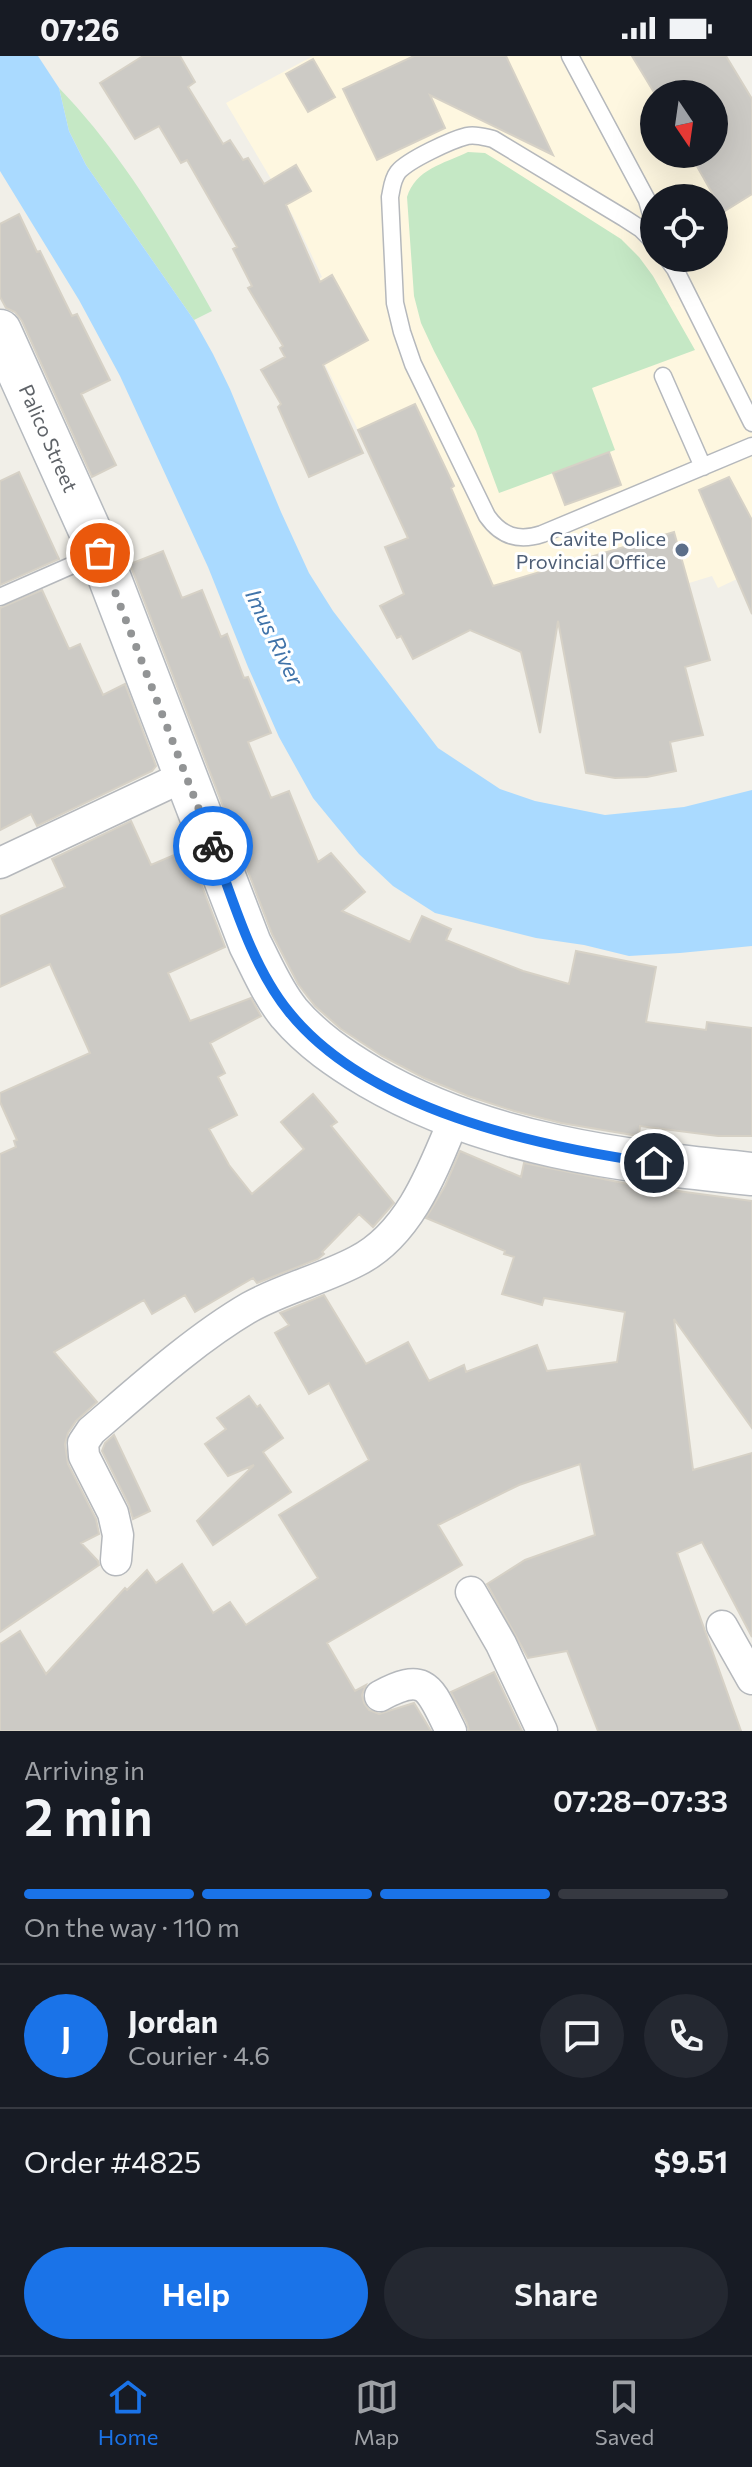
<!DOCTYPE html>
<html lang="en">
<head>
<meta charset="utf-8">
<style>
  :root { --surface:#171b24; --page:#242831; --text:#f1f3f6; --muted:#9ea1a6; --line:#363941; --accent:#1a73e8 }
  body { margin:0; font-family:Commissioner,sans-serif; background:var(--page); color:var(--text); height:100vh; display:flex; flex-direction:column; font-size:30px; white-space:nowrap }
  * { box-sizing:border-box; margin:0 }
  p { font-size:26px; color:var(--muted) }
  .icon { flex:none; width:44px; height:44px; fill:none; stroke:currentColor; stroke-width:2; stroke-linecap:round; stroke-linejoin:round }
  .map { position:relative; height:1675px; overflow:hidden }
  .panel { display:flex; flex-direction:column; background:var(--surface); flex:1 }
  .panel>* { flex:none }
  .needle { width:52px; rotate:167deg }
  .controls { position:absolute; left:640px; top:24px; display:grid; gap:16px }
  .controls a { display:grid; place-items:center; width:88px; height:88px; border-radius:50%; background:var(--surface); box-shadow:0 8px 32px #0002; font-size:40px }
  .pin { position:absolute; display:grid; place-items:center; width:68px; height:68px; color:#fff; margin:-34px; border:4px solid #fff; border-radius:50%; box-shadow:0 2px 8px #0007 }
  .courier { position:absolute; display:grid; place-items:center; width:80px; height:80px; margin:-40px; border:6px solid #1a73e8; border-radius:50%; background:#fff; color:#222; box-shadow:0 2px 10px #0007 }
  .head em { font-style:normal; font-weight:600 }
  .head div { display:flex; flex-direction:column-reverse }
  .head { display:flex; align-items:center; justify-content:space-between; height:136px; padding:0 24px }
  h1 { font-size:52px; font-weight:600; line-height:60px }
  .bar { display:grid; grid-template-columns:repeat(4,1fr); gap:12px 8px; align-content:center; height:96px; padding:0 24px }
  .bar i { height:10px; border-radius:6px; background:var(--line) }
  .bar .current { background:var(--accent) }
  .bar p { grid-column:span 4 }
  .line { display:flex; align-items:center; gap:20px; padding:0 24px; border-top:2px solid var(--line) }
  .line div { flex:1 }
  .round { display:grid; place-items:center; flex:none; width:84px; height:84px; border-radius:42px; background:var(--page) }
  .action { display:flex; gap:16px; margin-top:auto; padding:16px 24px }
  .action a { flex:1; height:92px; border-radius:48px; background:var(--accent); color:#fff; font-size:32px; font-weight:600; line-height:92px; text-align:center }
  .action a+a { background:var(--page); color:var(--text) }
  .status { display:flex; justify-content:space-between; align-items:center; height:56px; padding:0 40px; background:var(--surface); direction:ltr }
  .status svg { height:22px; fill:currentColor }
  .dock { display:flex; justify-content:space-around; align-items:center; height:112px; border-top:2px solid var(--line); background:var(--surface); font-size:22px; color:var(--muted) }
  .dock a { display:grid; justify-items:center; gap:4px }
  .dock .current { color:var(--accent) }
  .map>svg:first-child { display:block }
  .commercial { fill:#fef7e0; fill-rule:evenodd }
  .green { fill:#c5e8c5 }
  .water { fill:#aadaff }
  .building { fill:#cccac5; stroke:#d6d1c6; stroke-width:2 }
  .lines { fill:none; stroke-linecap:round; stroke-linejoin:round }
  .lane-casing { stroke:#b5b8bc; stroke-width:19 }
  .street-casing { stroke:#b5b8bc; stroke-width:33 }
  .secondary-casing { stroke:#b6babf; stroke-width:45 }
  .lane { stroke:#fff; stroke-width:16 }
  .street { stroke:#fff; stroke-width:30 }
  .secondary { stroke:#fff; stroke-width:42 }
  .done { stroke:#929495; stroke-width:8; stroke-dasharray:0 14.4 }
  .route { stroke:#1a73e8; stroke-width:10 }
  .service-dot { fill:#5c6f8a; stroke:#fff; stroke-width:3 }
  .labels { text-anchor:middle; dominant-baseline:central; stroke-width:6; stroke-linejoin:round; paint-order:stroke }
  .street-label { font-size:20px; fill:#5f6368; stroke:#fff }
  .service-label { font-size:20px; fill:#4e5e75; stroke:#fff; text-anchor:end }
  .water-label { font-size:22px; font-style:italic; fill:#4174aa; stroke:#fff }
</style>
</head>
<body>
<div class="status"><b>07:26</b><svg viewBox="0 0 49 12"><path d="M0 12V9h3v3zM5 12V6h3v6zM10 12V3h3v9zM15 12V0h3v12zM26 1h20v11H26zM47 4h2v5h-2z"/></svg></div>
<div class="map">
<svg width="752" height="1675" viewBox="0 0 752 1675">
  <rect width="100%" height="100%" fill="#f1efe8"/>
  <path class="commercial" d="M313,0H669L693,38H654V98H714V38H705L737,18L752,43V535L744,538L737,523L718,532L712,520L532,575L421,510L397,521L385,491L407,481L358,374L290,239L322,221L293,160L226,47ZM654,142H714V202H654Z"/>
  <path class="green" d="M59,32C122,97 168,176 212,255L194,264L86,109L69,75Z
    M468,96L485,97L498,105L621,183L639,201L653,220L695,294L592,332L615,394L499,437L476,375L434,295L421,267L414,240L407,141C416,113 443,108 468,96Z"/>
  <path class="water" d="M0,0H38L59,32L69,75L86,109L194,264L213,298L230,333L281,456L309,517L333,555L438,692L500,733L535,745L605,759L684,751L752,734V890L680,897L629,900L584,889L536,882L435,857L393,830L359,798L313,742L279,681L248,611L208,511L120,320L79,244L0,115Z"/>
  <path class="building" d="M143,0H180L195,26L188,31L223,88L230,84L243,104L248,102L264,128L296,109L311,135L286,149L320,226L332,219L368,284L323,309L363,397L309,421L278,351L281,348L261,314L285,301L280,292L283,290L248,232L252,230L233,193L237,191L187,104L181,107L159,70L135,83L100,27Z
    M414,0H506L553,99L430,39L445,72L377,104L343,33Z
    M632,0H726L752,43V138L723,156L690,98H714V38H655Z
    M313,3L335,41L308,56L286,18Z
    M19,158L37,196L40,195L72,260L77,258L110,324L81,338L116,409L92,421L22,265L15,256L6,252L0,241V168Z
    M415,348L454,430L451,432L493,530L674,476L710,604L685,611L703,679L670,686L676,715L647,721L615,722L586,717L558,565L540,677L521,596L470,574L413,603L401,580L397,582L380,550L404,538L385,491L408,482L358,374Z
    M609,396L621,429L565,449L553,417Z
    M19,416L59,503L0,529V425Z
    M729,421L752,464V558L699,434Z
    M163,495L182,542L202,534L221,581L227,578L244,622L248,621L271,677L248,686L271,742L289,735L318,806L331,797L365,836L342,855L410,886L422,860L451,873L446,884L523,915L569,928L576,895L656,911L646,966L706,974L707,966L752,972V1080H718L640,1070L639,1080L561,1067L514,1055L468,1040L424,1022L382,1000L341,973L315,950L298,928L272,878L130,508Z
    M42,534L69,593L80,588L103,639L125,628L156,710L152,715L37,770L31,758L0,774V552Z
    M131,765L151,809L188,793L225,891L168,917L190,965L251,942L261,960L210,987L225,1017L218,1021L237,1059L209,1073L229,1109L252,1138L304,1093L281,1066L313,1038L337,1066L331,1070L394,1147L373,1171L359,1158L322,1196L324,1198L318,1203L257,1227L253,1222L195,1256L185,1239L152,1258L144,1244L54,1296L97,1346L76,1365L68,1377L65,1388L68,1408L96,1463L99,1478L81,1487L98,1505L99,1509L0,1576V1098L16,1091L14,1085L17,1084L0,1046V1037L90,997L50,908L0,931V860L65,831L52,803Z
    M460,1095L521,1121L524,1107L633,1129L752,1145V1372L674,1263L693,1414L752,1397V1581L702,1486L677,1497L741,1675H598L567,1595L528,1602L487,1528L525,1504L595,1479L580,1408L519,1429L438,1469L462,1509L327,1587L355,1635L366,1629L362,1639L364,1647L369,1654L379,1658L414,1647L431,1675H0V1588L20,1575L46,1618L125,1532L127,1534L147,1514L156,1527L182,1508L213,1557L230,1546L246,1569L318,1522L279,1459L369,1404L329,1327L309,1338L275,1277L289,1269L280,1257L324,1239L366,1308L408,1286L429,1325L464,1309L466,1316L537,1289L547,1315L617,1306L625,1256L544,1242L542,1249L502,1238L514,1201L504,1198L505,1195L426,1162L445,1130Z
    M249,1340L257,1351L260,1349L283,1382L263,1396L291,1436L213,1489L197,1465L254,1409L228,1420L205,1388L226,1373L217,1362Z
    M114,1379L150,1455L133,1463L129,1449L102,1395L105,1387Z
    M494,1616L522,1675H469L467,1667L451,1636Z"/>
  <g class="lines">
    <g class="lane-casing">
      <path id="lane" d="M570,0L647,144L654,169
        M654,186L641,173L624,162L493,83C484,81 476,78 467,80C451,84 408,104 398,116C392,124 392,132 390,141L395,247L402,276L413,308L487,460C501,480 518,486 542,478L752,390
        M667,202L675,213L752,367
        M663,320L703,411
        M0,541L100,497"/>
    </g>
    <g class="street-casing">
      <path id="street" d="M0,807L187,719
        M116,1504L118,1479L113,1457L84,1400L83,1387L91,1375C140,1333 195,1283 250,1251C284,1232 323,1223 357,1205C410,1178 433,1114 455,1061
        M471,1536L501,1588L542,1675
        M722,1570L752,1623
        M380,1640C428,1614 430,1634 451,1675"/>
    </g>
    <g class="secondary-casing">
      <path id="secondary" d="M0,275L100,497L250,888C262,911 272,936 289,957C312,984 340,1003 370,1021C486,1089 621,1105 752,1118"/>
    </g>
    <use href="#lane" class="lane"/>
    <use href="#street" class="street"/>
    <use href="#secondary" class="secondary"/>
  </g>
  <g class="lines">
    <path class="done" d="M100,497L213,790"/>
    <path class="route" d="M213,790C233,844 252,911 289,956C368,1054 535,1090 654,1107"/>
  </g>
  <circle class="service-dot" cx="682" cy="494" r="8"/>
  <g class="labels">
    <g class="street-label">
      <text transform="translate(49 382) rotate(66)">Palico Street</text>
    </g>
    <g class="service-label">
      <text x="666" y="482">Cavite Police<tspan x="666" dy="23">Provincial Office</tspan></text>
    </g>
    <g class="water-label">
      <text transform="translate(275 581) rotate(64)">Imus River</text>
    </g>
  </g>
</svg>
<div class="controls">
<a><svg class="needle" viewBox="-14 -14 28 28"><path d="M0-13l5 13h-10z" fill="#e53935"/><path d="M0 13l5-13h-10z" fill="#9ea1a6"/></svg></a>
<a><svg class="icon" aria-label="locate" viewBox="0 0 24 24"><circle cx="12" cy="12" r="6"/><path d="M12 2v4M12 18v4M2 12h4M18 12h4"/></svg></a>
</div>
<div class="pin" style="left:100px;top:497px;background:#ea580c"><svg class="icon" aria-label="bag" viewBox="0 0 24 24"><path d="M5 8h14l-1 12H6zM9 8a3 3 0 0 1 6 0"/></svg></div>
<div class="pin" style="left:654px;top:1107px;background:#1f2937"><svg class="icon" aria-label="home" viewBox="0 0 24 24"><path d="M3 11l9-7 9 7M6 9v11h12V9"/></svg></div>
<div class="courier" style="left:213px;top:790px"><svg class="icon" aria-label="bike" viewBox="0 0 24 24"><circle cx="6" cy="16" r="4"/><circle cx="18" cy="16" r="4"/><path d="M6 16l4-8h5l3 8M10 8l3 8H6M13 5h3"/></svg></div>
</div>
<section class="panel">
<div class="head"><div><h1>2 min</h1><p>Arriving in</p></div><em>07:28–07:33</em></div>
<div class="bar"><i class="current"></i><i class="current"></i><i class="current"></i><i></i><p>On the way · 110 m</p></div>
<div class="line" style="height:144px"><b class="round" style="background:var(--accent);color:#fff">J</b><div><b>Jordan</b><p>Courier · 4.6</p></div><a class="round"><svg class="icon" aria-label="chat" viewBox="0 0 24 24"><path d="M4 5h16v11H9l-5 4z"/></svg></a><a class="round"><svg class="icon" aria-label="phone" viewBox="0 0 24 24"><path d="M5 4h4l2 5-3 2q2 4 5 5l2-3 5 2v4C11 20 4 13 5 4z"/></svg></a></div>
<div class="line" style="height:104px"><div>Order #4825</div><b>$9.51</b></div>
<div class="action"><a>Help</a><a>Share</a></div>
</section>
<nav class="dock">
<a class="current"><svg class="icon" aria-label="home" viewBox="0 0 24 24"><path d="M3 11l9-7 9 7M6 9v11h12V9"/></svg>Home</a>
<a><svg class="icon" aria-label="map" viewBox="0 0 24 24"><path d="M3 6l6-2 6 2 6-2v14l-6 2-6-2-6 2zM9 4v14M15 6v14"/></svg>Map</a>
<a><svg class="icon" aria-label="saved" viewBox="0 0 24 24"><path d="M7 4h10v16l-5-4-5 4z"/></svg>Saved</a>
</nav>
</body>
</html>
